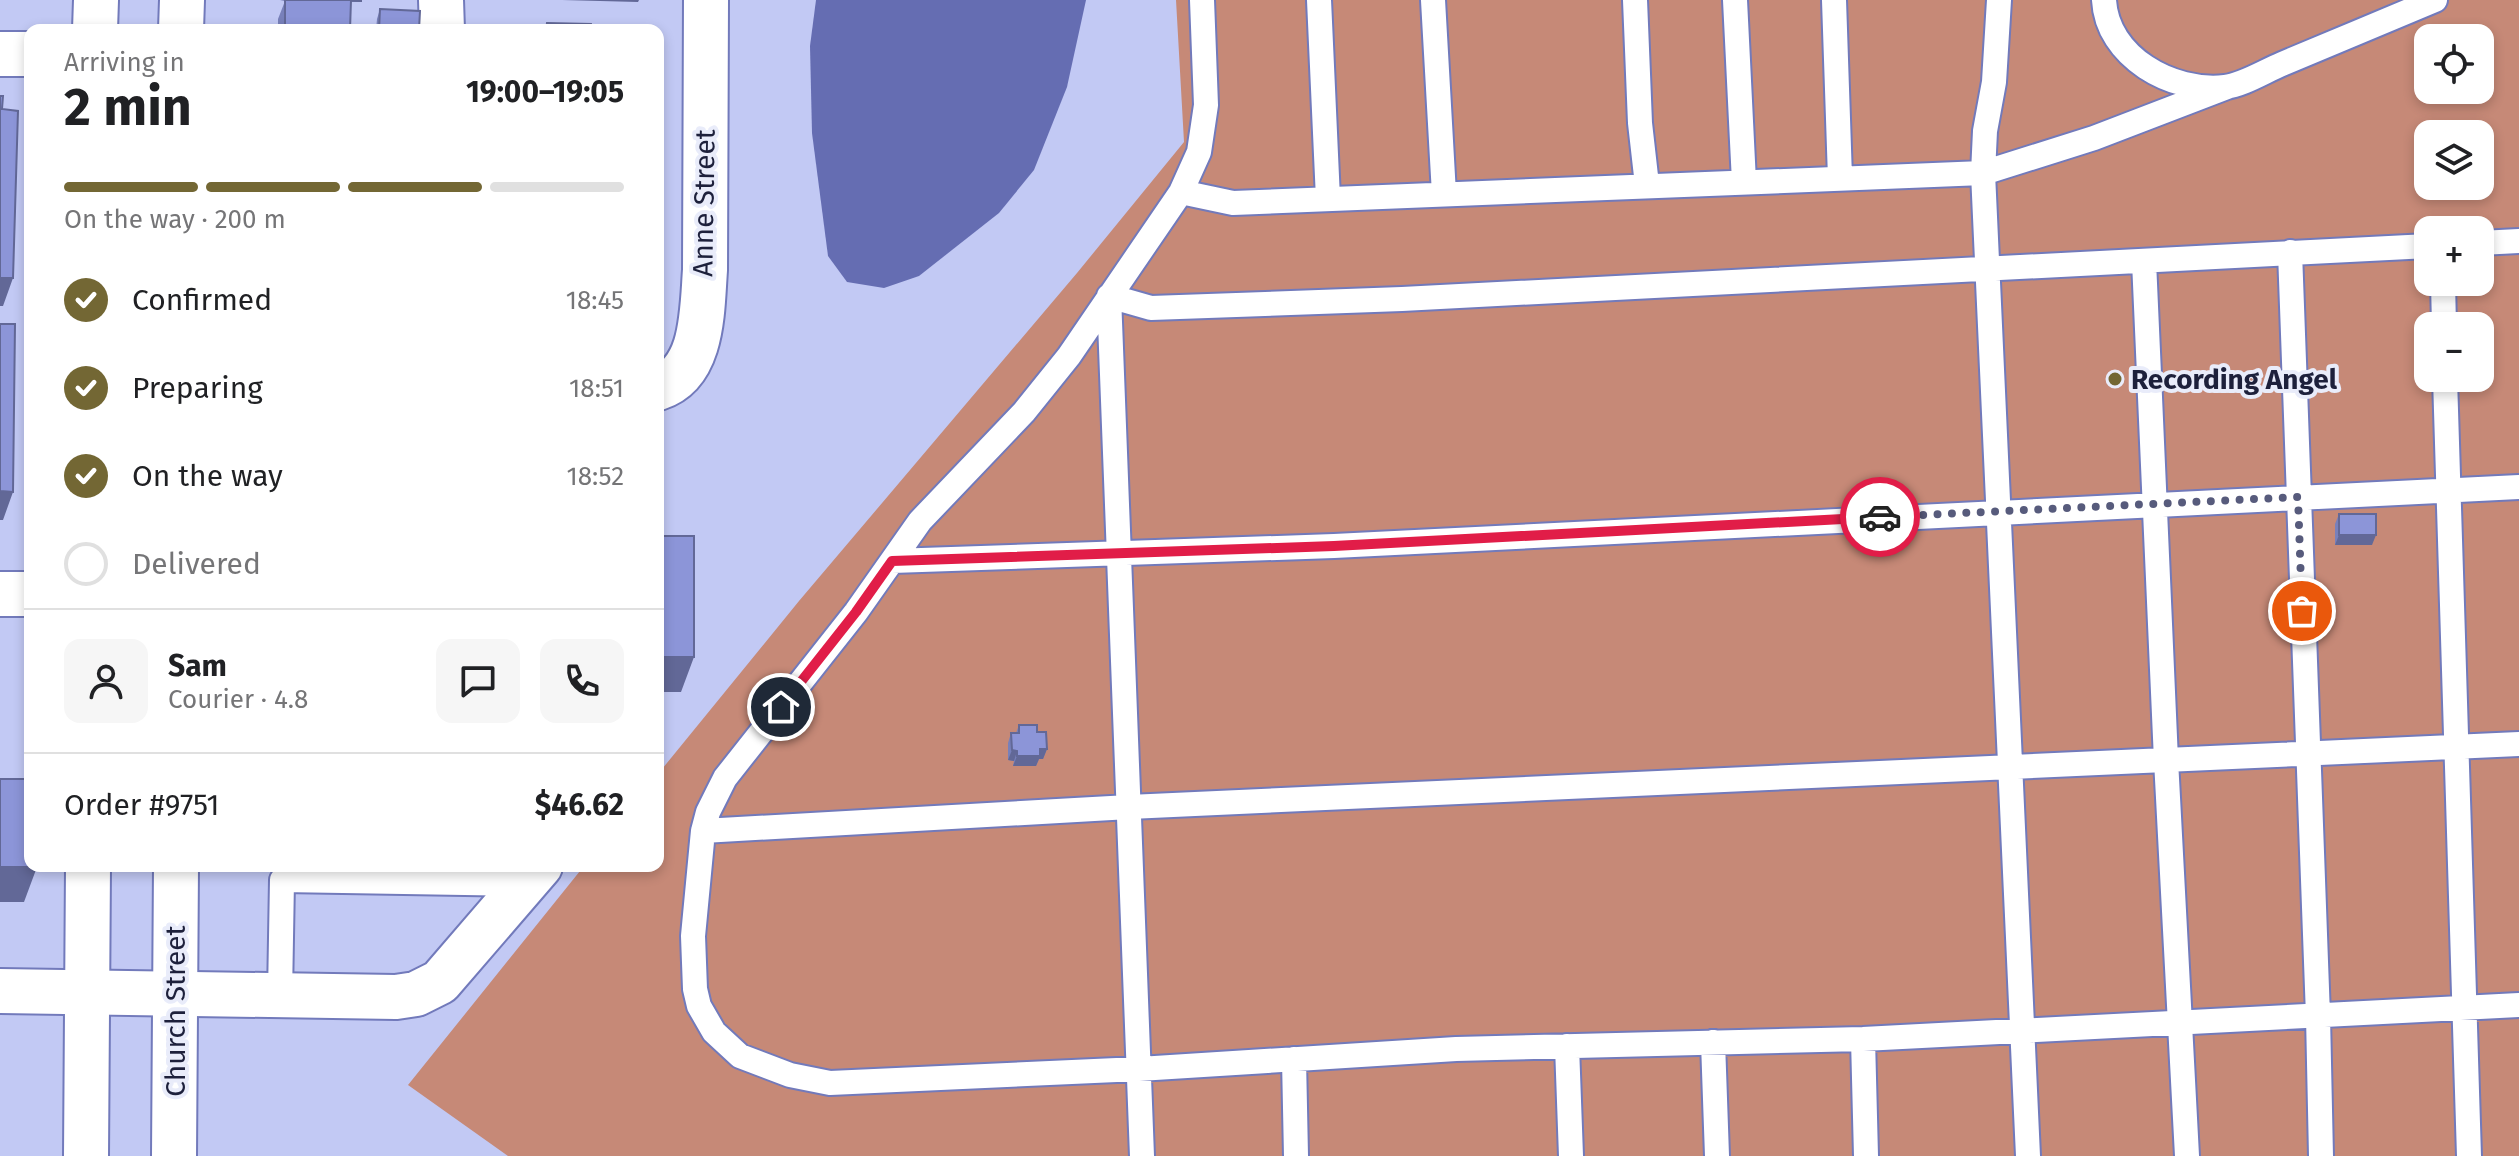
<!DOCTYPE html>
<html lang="en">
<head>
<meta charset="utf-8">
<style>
  :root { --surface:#fff; --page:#f6f6f6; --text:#202124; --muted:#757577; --line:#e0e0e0; --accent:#736734 }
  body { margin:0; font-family:"Fira Sans",sans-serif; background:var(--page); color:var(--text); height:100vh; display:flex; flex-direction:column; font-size:30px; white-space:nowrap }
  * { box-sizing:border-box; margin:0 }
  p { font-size:26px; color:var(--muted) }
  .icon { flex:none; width:44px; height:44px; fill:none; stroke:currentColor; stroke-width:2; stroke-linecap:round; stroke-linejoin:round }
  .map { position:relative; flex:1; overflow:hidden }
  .details { position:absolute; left:24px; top:24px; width:640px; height:848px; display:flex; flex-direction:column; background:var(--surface); border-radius:16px; box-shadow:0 4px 12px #0003 }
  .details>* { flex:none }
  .buttons { position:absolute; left:2414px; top:24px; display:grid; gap:16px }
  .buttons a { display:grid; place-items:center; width:80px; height:80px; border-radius:16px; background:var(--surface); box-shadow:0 4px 12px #0003; font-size:40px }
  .pin { position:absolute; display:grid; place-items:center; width:68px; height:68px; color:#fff; margin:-34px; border:4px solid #fff; border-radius:50%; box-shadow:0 2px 8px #0007 }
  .courier { position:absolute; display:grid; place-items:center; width:80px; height:80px; margin:-40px; border:6px solid #e11d48; border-radius:50%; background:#fff; color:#222; box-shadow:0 2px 10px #0007 }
  .summary em { font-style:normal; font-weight:700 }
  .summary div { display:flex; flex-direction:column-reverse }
  .summary { display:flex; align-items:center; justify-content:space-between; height:136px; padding:0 40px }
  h1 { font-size:52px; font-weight:700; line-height:60px }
  .bar { display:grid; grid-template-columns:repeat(4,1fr); gap:12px 8px; align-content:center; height:96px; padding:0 40px }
  .bar i { height:10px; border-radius:6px; background:var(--line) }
  .bar .on { background:var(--accent) }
  .bar p { grid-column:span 4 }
  .line { display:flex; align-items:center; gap:20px; padding:0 40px; border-top:2px solid var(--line) }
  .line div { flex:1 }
  .round { display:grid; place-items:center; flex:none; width:84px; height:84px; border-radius:16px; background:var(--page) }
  ol { padding:0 40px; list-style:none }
  li { display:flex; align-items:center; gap:24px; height:88px }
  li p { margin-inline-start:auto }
  li .icon { padding:8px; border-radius:50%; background:var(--accent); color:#fff; stroke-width:4 }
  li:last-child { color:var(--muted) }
  li i { width:44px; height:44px; border:4px solid var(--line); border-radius:50% }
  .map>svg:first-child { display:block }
  .green { fill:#c68977; fill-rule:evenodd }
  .water { fill:#656db2 }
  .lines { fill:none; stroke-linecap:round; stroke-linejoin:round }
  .service-casing { stroke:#727abb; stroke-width:28 }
  .minor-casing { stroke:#727abb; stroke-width:48 }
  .secondary-casing { stroke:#727abb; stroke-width:48 }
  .service { stroke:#fff; stroke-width:24 }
  .minor { stroke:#fff; stroke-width:44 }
  .secondary { stroke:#fff; stroke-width:44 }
  .wall { fill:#7880ba }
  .shaded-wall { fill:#626897 }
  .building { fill:#8c95d8; stroke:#626897; stroke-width:2 }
  .done { stroke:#575b7c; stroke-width:8; stroke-dasharray:0 14.4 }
  .route { stroke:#e11d48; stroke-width:10 }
  .poi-dot { fill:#736734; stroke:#e9ecfa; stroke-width:3 }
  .labels { text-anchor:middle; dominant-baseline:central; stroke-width:8; stroke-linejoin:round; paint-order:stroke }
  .street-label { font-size:28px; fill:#1d203b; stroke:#e9ecfa }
  .poi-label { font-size:28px; font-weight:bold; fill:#1d203b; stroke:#e9ecfa; text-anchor:start }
</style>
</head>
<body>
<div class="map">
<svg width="2519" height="1156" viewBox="0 0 2519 1156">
  <rect width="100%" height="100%" fill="#c2c9f4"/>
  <path class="green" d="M1176,0H2519V1156H508L408,1085L584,866H658V774L799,601L1077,273L1184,142ZM2428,38H2480V90H2428ZM2428,134H2480V186H2428ZM2428,230H2480V282H2428ZM2428,326H2480V378H2428Z"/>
  <path class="water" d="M816,0H1086L1067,87L1034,170L999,213L919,276L884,288L847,282L828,256L812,133L810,46Z"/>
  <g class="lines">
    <g class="service-casing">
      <path id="service" d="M1202,0L1206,105L1199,152L1181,192L1069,356L1024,412L920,521L856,612L725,778L708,812L703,831L693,936L695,989L699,1006L714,1032L740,1056L790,1075L830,1083L1139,1069L1456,1049L1863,1039L2519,1005
        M1319,0L1328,199
        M1433,0L1444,194
        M1635,0L1640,123L1647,185
        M1735,0L1744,182
        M1834,0L1840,178
        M1999,0L1994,82L1985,131L1983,173L2028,1156
        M2104,0C2107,57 2172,93 2225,87C2243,85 2265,71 2282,64C2333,43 2384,21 2435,0
        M1181,192L1233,203L1983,173L2094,138L2227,87
        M2480,243L2519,241
        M2290,252L2318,1016L2321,1156
        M2144,261L2166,760L2187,1156
        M2443,282L2444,326
        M2445,378L2469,1156
        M892,561L1334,546L2519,487
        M703,831L1129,807L2519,744
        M280,995L282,880L525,884
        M1863,1039L1866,1156
        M1713,1042L1717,1156
        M1567,1046L1571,1156
        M1294,1059L1296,1156
        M1142,1156L1109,296L1151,308L1402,299L2428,246"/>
    </g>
    <g class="minor-casing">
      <path id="minor" d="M441,0L442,30
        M0,54H30
        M658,388C704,373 702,310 705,270L706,0
        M0,594H30
        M0,991L396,997L416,994L440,982L540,866"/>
    </g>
    <g class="secondary-casing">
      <path id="secondary" d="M95,30L96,0
        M181,30L182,0
        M86,1156L88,866
        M174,1156L176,866"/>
    </g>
    <use href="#service" class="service"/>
    <use href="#minor" class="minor"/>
    <use href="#secondary" class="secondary"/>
  </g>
  <path class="wall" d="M280,0H362V2H351L350,30L278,29V19L285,1Z
    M380,9L419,30H376L377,19Z
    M2339,514L2372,545H2335V524Z
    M1019,725L1037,732L1047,749L1043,759H1039L1036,766H1013L1014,761L1008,760V743L1011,733H1016Z"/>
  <path class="shaded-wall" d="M280,0H362V2Z
    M562,0H639L638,2Z
    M0,278H13L3,306H0Z
    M0,491L13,492L3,520H0Z
    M2339,535H2376L2372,545H2335Z
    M658,657H694L681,692H658Z
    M1040,749H1047L1043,759H1039L1036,766H1013L1017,756Z
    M1012,750L1017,751L1014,761L1008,760Z
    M0,867H37L24,902H0Z"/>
  <path class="building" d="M285,0H351L350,30H273V29H285Z
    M380,9L420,11L419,30H379Z
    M547,23L591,24L592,28L613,30H546Z
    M0,96H3L2,109L18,111L13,278H0Z
    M0,324H15L13,492L0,491Z
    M2339,514H2376V535H2339Z
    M658,536H694V657H658Z
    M1019,725H1037V732H1046L1047,749H1040V756H1017V751L1012,750L1011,733H1019Z
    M0,779H30V866L37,867H0Z"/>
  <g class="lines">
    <path class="done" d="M1880,517L2298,497L2302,611"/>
    <path class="route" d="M781,707L856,612L892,561L1334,546L1880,517"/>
  </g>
  <circle class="poi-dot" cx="2115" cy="379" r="8"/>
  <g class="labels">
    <g class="street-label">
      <text transform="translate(704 203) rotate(-89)">Anne Street</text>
      <text transform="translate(175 1011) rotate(-90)">Church Street</text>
    </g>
    <g class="poi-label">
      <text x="2131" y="379">Recording Angel</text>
    </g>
  </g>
</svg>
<div class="buttons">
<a><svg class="icon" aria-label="locate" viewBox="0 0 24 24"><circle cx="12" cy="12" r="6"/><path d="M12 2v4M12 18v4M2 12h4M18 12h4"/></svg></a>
<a><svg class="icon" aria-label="layers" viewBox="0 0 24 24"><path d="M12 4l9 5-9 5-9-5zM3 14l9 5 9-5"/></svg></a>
<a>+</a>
<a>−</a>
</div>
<div class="pin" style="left:2302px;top:611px;background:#ea580c"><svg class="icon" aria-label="bag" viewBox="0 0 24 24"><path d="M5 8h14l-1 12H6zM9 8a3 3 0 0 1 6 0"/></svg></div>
<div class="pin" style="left:781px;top:707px;background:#1f2937"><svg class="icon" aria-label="home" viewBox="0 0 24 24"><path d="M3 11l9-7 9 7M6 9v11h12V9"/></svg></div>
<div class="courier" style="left:1880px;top:517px"><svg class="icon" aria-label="car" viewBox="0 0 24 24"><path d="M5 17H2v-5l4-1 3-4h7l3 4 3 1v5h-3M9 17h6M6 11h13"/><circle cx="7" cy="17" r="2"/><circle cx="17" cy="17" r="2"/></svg></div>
<section class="details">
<div class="summary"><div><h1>2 min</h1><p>Arriving in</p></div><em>19:00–19:05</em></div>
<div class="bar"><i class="on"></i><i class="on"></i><i class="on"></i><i></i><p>On the way · 200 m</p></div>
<ol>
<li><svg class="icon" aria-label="check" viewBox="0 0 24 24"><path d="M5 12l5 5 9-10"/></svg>Confirmed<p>18:45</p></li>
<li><svg class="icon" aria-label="check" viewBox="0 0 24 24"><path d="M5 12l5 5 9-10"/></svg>Preparing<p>18:51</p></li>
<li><svg class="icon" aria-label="check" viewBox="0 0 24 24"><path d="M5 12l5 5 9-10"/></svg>On the way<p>18:52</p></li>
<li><i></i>Delivered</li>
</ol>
<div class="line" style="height:144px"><a class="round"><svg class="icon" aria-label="person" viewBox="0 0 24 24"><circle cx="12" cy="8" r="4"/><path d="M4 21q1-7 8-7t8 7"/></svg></a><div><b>Sam</b><p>Courier · 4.8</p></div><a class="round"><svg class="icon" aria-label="chat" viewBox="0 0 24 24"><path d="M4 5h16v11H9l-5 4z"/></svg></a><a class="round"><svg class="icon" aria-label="phone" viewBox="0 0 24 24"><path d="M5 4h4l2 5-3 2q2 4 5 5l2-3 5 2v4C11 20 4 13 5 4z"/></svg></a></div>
<div class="line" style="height:104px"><div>Order #9751</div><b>$46.62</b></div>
</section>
</div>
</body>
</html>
